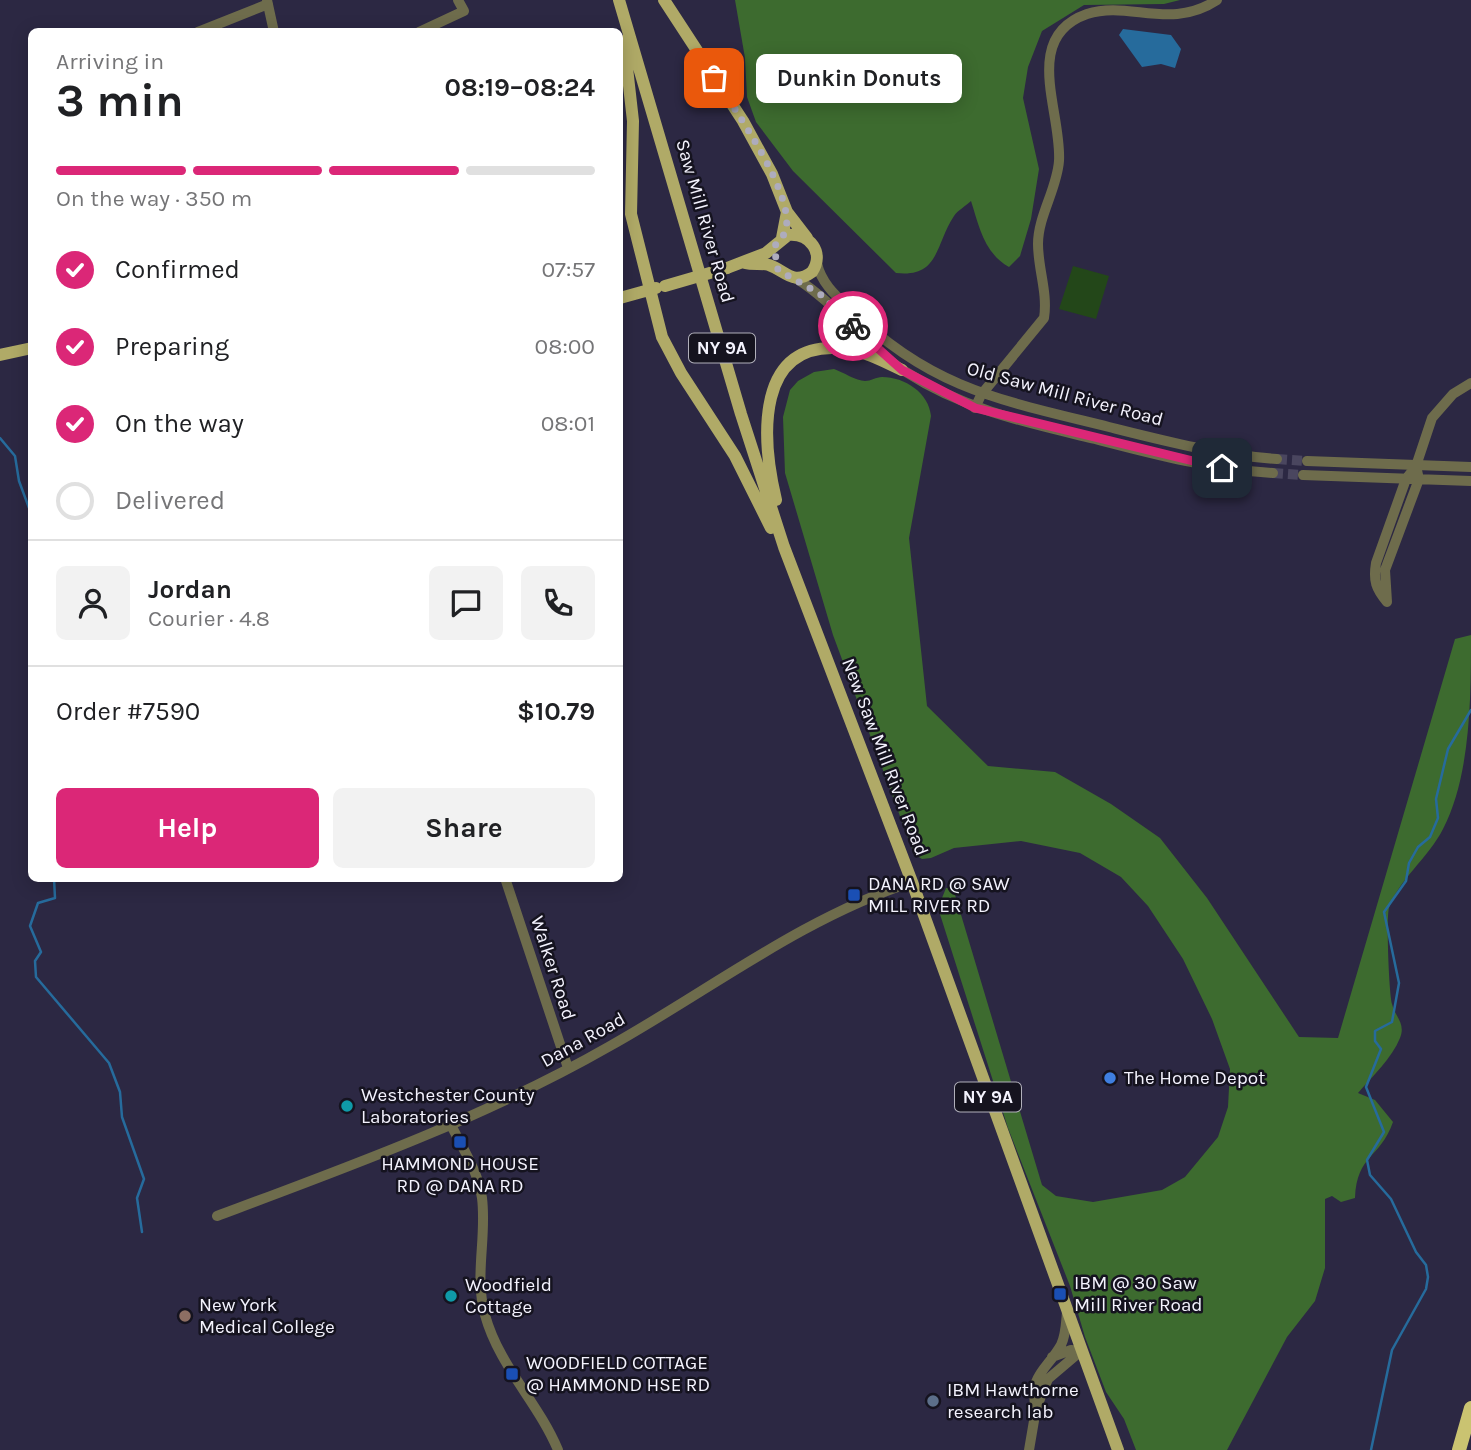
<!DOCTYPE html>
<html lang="en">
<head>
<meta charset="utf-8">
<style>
  :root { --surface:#fff; --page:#f2f2f2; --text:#202124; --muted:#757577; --line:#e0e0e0; --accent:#db2777 }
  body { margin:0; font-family:Karla,sans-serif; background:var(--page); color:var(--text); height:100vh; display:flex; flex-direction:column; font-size:26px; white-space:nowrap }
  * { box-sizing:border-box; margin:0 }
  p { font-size:23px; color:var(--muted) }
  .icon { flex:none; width:38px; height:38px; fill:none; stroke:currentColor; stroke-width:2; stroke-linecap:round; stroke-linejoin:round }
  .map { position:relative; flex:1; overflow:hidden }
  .sheet { position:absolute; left:28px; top:28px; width:595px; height:854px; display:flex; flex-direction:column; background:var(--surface); border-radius:10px; box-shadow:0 4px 18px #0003 }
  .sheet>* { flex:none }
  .pin { position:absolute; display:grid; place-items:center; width:60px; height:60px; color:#fff; margin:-30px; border-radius:14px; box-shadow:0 4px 10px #0006 }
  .courier { position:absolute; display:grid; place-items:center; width:70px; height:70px; margin:-35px; border:5px solid #db2777; border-radius:50%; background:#fff; color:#222; box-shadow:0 2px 9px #0007 }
  .bubble { position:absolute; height:49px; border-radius:10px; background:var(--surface); box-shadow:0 4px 18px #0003; font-size:23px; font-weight:700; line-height:49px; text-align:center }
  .overview em { font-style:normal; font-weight:700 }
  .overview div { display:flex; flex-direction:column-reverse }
  .overview { display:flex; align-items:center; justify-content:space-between; height:119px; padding:0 28px }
  h1 { font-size:46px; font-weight:700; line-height:52px }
  .bar { display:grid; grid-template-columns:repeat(4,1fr); gap:10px 7px; align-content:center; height:84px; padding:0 28px }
  .bar i { height:9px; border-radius:5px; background:var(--line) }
  .bar .current { background:var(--accent) }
  .bar p { grid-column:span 4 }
  .line { display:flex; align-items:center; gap:18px; padding:0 28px; border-top:2px solid var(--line) }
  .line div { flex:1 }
  .round { display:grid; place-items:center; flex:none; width:74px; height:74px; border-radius:10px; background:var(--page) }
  ol { padding:0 28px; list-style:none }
  li { display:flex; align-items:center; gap:21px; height:77px }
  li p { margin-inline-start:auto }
  li .icon { padding:7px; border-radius:50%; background:var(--accent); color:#fff; stroke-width:4 }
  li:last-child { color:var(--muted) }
  li i { width:38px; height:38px; border:4px solid var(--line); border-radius:50% }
  .primary-button { display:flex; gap:14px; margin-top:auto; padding:14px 28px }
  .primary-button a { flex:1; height:80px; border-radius:10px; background:var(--accent); color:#fff; font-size:28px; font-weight:700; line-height:80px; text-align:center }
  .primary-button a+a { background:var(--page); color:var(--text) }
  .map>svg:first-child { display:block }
  .green { fill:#234719 }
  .forest { fill:#3d6b2f }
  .water { fill:#266b9c }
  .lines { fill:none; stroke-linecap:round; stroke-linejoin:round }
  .stream { stroke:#266b9c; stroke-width:2.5 }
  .minor-tunnel { stroke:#4a465f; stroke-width:10; stroke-dasharray:10 5; stroke-linecap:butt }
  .minor { stroke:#6e6c4c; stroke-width:10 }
  .major { stroke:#b0aa67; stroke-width:12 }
  .highway { stroke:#cac371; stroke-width:14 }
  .major-bridge { stroke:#b0aa67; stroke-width:12 }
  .done { stroke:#aeacbd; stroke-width:7; stroke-dasharray:0 12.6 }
  .route { stroke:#db2777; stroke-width:9 }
  .transit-dot { fill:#1a4fb4; stroke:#15131f; stroke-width:2.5 }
  .shop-dot { fill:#3f7fe0; stroke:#15131f; stroke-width:2.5 }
  .culture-dot { fill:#0f9aa8; stroke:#15131f; stroke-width:2.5 }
  .education-dot { fill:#8d6e63; stroke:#15131f; stroke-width:2.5 }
  .service-dot { fill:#5c6f8a; stroke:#15131f; stroke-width:2.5 }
  .labels { text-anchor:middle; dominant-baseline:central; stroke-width:5; stroke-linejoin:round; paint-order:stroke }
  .shield { fill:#15131f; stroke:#b1b0bb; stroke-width:2 }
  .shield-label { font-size:18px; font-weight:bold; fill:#f4f3fe }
  .street-label { font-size:19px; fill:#f4f3fe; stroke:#15131f }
  .poi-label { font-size:19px; fill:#f4f3fe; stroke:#15131f; text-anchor:start }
</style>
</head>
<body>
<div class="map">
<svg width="1471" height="1450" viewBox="0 0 1471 1450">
  <rect width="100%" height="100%" fill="#2c2843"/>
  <path class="green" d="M1073,266L1109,276L1096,319L1059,309Z"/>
  <path class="forest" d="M735,0H1180L1164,4L1084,5L1042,31L1028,67L1023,98L1039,169L1031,219L1020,256L1009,267C984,253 979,226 971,201C966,206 958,210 954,216C935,244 940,278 896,273L793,171L756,122L747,97L745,58Z
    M834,369C843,372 856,381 865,381C871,381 876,377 882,377C905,377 929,393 931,416L909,538L927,706L988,766L1055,772L1111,804L1160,838L1207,898L1299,1037L1338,1038L1455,639L1471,635C1471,696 1471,775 1443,829C1429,857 1397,882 1389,908C1386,917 1389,994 1392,1004C1395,1017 1406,1023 1400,1038C1392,1058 1372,1077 1358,1093L1375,1100L1393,1122C1380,1159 1357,1154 1355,1198L1341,1202L1332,1196L1325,1199V1268L1315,1301L1287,1337L1227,1450H1136L1124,1419L1106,1392L1085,1337L1070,1286L1008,1128L938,908L946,888H953L1042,1185L1056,1196L1093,1202L1162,1190L1185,1177L1218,1137L1228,1107L1230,1069L1212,1019L1183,959L1148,906L1121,877L1080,853L1021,841L954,848L931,858L922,859L914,854L833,635L785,473L783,417L790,390L798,381L814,372Z"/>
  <path class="water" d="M1123,29L1171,35L1181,49L1175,68L1161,64L1142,67L1119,35Z"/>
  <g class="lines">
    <path class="stream" d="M0,438L15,456L19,481L32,516
      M54,878L55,898L38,903L30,926L41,952L35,961L36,977L109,1063L120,1092L122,1117L144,1179L137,1198L142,1232
      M1371,1450L1392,1350L1426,1289L1428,1277L1426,1265L1416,1252L1391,1199L1370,1175L1367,1160L1384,1132L1366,1087L1381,1049L1375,1041V1031L1392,1022L1399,983L1384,912L1406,881L1409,863L1418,847L1430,837L1438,818L1436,799L1448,749L1471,710"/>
    <path class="minor-tunnel" d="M1277,459L1307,461
      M1273,473L1303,475"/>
    <path class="minor" d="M267,0L274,32
      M198,32L268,4
      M419,32L464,11L458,0
      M817,263C821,283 836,296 851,310C931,389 1004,401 1109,427C1165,441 1219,455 1277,459
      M797,279C838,305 865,346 906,372C965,410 1028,423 1095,439C1153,454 1213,470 1273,473
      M975,408L981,395L1044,318C1048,293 1038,269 1038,244C1038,216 1057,189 1059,161C1062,112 1021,37 1087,14C1129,0 1170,31 1217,0
      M1307,461L1471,467
      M1416,466L1419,479L1385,570L1387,602C1376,589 1373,581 1376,563L1406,479L1416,466L1432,418L1453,394L1471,383
      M1303,475L1471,481
      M505,878L568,1068
      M451,1125C463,1149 478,1171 482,1198C487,1238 474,1275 485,1315C499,1366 538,1402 558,1450
      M217,1216C351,1166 486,1117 610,1046C710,990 802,918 912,882
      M1052,1357L1071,1350L1081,1351
      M1036,1409C1028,1375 1047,1370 1061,1345C1066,1335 1066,1322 1067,1312
      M1029,1450L1036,1409L1048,1379L1081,1351"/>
    <path class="major" d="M619,0L741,414L784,547L912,882L1118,1450
      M664,0L743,121L772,174L787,212L782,238
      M624,41L633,121L631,214L662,337L681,373L735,456L771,528
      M787,212L807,238
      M727,268L766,253L788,235C810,233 825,253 812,272C793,286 786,271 769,265C761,263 753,265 745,263
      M620,298L656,288
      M0,355L32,348
      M776,500C762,441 753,336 847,349C867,352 885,362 902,370"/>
    <path class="highway" d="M1459,1450L1471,1408"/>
    <path class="major-bridge" d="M665,286L727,268"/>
  </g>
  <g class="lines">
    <path class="done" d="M714,78C735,109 794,193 786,229C784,237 778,241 774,247L778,270L820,294L853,326"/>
    <path class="route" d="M853,326L902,370L975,408L1222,468"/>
  </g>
  <g class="transit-dot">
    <rect x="847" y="888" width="14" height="14" rx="3.5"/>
    <rect x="453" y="1135" width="14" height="14" rx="3.5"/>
    <rect x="1053" y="1287" width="14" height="14" rx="3.5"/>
    <rect x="505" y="1367" width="14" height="14" rx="3.5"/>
  </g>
  <circle class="shop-dot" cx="1110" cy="1078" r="7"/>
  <g class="culture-dot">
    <circle cx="347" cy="1106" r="7"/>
    <circle cx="451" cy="1296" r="7"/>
  </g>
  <circle class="education-dot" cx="185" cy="1316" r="7"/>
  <circle class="service-dot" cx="933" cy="1401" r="7"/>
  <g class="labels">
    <g class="shield">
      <rect x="689" y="333.5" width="66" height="29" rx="5"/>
      <rect x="955" y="1082.5" width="66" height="29" rx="5"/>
    </g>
    <g class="shield-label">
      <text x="722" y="348">NY 9A</text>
      <text x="988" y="1097">NY 9A</text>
    </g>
    <g class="street-label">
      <text transform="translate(705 221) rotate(74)">Saw Mill River Road</text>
      <text transform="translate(1065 394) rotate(15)">Old Saw Mill River Road</text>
      <text transform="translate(885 757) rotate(69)">New Saw Mill River Road</text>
      <text transform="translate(553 968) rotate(72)">Walker Road</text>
      <text transform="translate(583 1040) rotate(-29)">Dana Road</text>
    </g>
    <g class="poi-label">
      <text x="868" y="884">DANA RD @ SAW<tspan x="868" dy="22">MILL RIVER RD</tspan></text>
      <text x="1124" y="1078">The Home Depot</text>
      <text x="361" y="1095">Westchester County<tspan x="361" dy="22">Laboratories</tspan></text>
      <text x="460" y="1164" text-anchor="middle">HAMMOND HOUSE<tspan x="460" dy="22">RD @ DANA RD</tspan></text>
      <text x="1074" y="1283">IBM @ 30 Saw<tspan x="1074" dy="22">Mill River Road</tspan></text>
      <text x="465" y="1285">Woodfield<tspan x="465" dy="22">Cottage</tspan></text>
      <text x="199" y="1305">New York<tspan x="199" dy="22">Medical College</tspan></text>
      <text x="526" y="1363">WOODFIELD COTTAGE<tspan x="526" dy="22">@ HAMMOND HSE RD</tspan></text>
      <text x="947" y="1390">IBM Hawthorne<tspan x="947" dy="22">research lab</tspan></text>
    </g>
  </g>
</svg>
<div class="pin" style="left:714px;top:78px;background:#ea580c"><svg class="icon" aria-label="bag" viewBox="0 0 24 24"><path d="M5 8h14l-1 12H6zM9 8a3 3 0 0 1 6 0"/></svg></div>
<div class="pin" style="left:1222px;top:468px;background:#1f2937"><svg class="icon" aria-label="home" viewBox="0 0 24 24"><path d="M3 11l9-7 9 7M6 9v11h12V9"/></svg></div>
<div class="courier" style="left:853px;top:326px"><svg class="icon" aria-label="bike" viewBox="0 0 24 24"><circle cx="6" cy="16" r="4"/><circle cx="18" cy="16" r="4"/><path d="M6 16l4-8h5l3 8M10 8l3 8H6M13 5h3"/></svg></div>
<div class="bubble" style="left:756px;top:54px;width:206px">Dunkin Donuts</div>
<section class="sheet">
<div class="overview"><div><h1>3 min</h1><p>Arriving in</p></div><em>08:19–08:24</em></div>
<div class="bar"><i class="current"></i><i class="current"></i><i class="current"></i><i></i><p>On the way · 350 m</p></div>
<ol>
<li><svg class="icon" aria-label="check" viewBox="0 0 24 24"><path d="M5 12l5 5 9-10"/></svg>Confirmed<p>07:57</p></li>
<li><svg class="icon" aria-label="check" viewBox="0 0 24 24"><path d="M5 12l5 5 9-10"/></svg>Preparing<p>08:00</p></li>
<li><svg class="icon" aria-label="check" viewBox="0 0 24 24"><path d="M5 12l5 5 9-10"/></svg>On the way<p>08:01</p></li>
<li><i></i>Delivered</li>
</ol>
<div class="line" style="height:126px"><a class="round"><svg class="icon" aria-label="person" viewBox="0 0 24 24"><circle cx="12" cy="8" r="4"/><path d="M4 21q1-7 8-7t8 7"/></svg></a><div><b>Jordan</b><p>Courier · 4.8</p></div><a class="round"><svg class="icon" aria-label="chat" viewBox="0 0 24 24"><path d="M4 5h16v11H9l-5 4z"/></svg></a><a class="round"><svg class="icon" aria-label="phone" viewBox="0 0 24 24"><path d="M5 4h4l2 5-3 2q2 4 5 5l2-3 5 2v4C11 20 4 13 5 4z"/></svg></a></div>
<div class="line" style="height:91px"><div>Order #7590</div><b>$10.79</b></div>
<div class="primary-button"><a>Help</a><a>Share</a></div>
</section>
</div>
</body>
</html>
